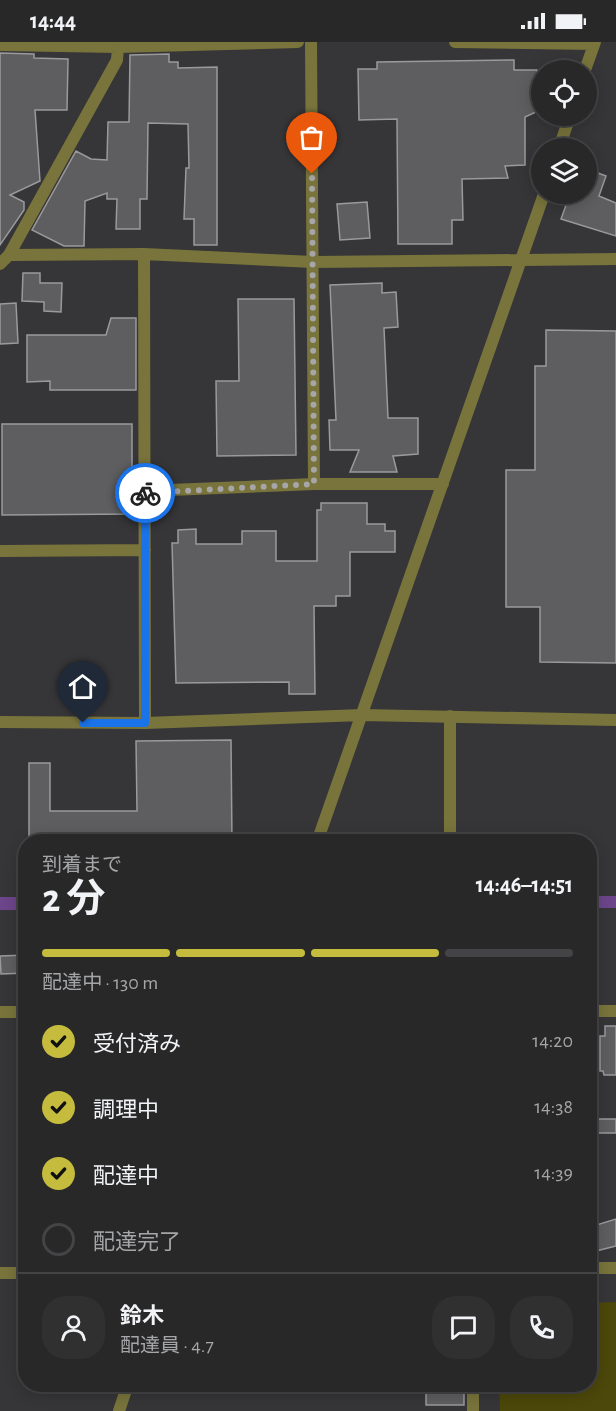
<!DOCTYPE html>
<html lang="ja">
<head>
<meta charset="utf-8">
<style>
  :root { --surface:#282829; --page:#303031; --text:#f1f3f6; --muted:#a5a6a8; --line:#444446; --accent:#c5bc3d }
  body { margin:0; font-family:"Alegreya Sans","Noto Sans JP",sans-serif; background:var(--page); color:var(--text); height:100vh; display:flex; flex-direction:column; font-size:22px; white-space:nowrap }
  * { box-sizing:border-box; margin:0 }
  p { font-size:20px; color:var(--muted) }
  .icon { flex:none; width:33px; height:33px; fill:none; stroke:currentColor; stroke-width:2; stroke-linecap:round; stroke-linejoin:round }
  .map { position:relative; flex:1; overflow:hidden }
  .panel { position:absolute; left:18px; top:792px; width:579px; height:558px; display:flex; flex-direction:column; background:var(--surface); border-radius:24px; box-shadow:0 3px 15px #0003,0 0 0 2px var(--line) }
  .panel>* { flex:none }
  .controls { position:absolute; left:531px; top:18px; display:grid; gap:12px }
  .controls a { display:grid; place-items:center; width:66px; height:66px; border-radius:50%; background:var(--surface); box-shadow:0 3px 15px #0003,0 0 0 2px var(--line); font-size:30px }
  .pin { position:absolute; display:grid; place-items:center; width:51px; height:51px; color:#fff; margin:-62px -26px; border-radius:50% 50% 50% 0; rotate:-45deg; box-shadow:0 0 6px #0007 }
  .pin .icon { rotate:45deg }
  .courier { position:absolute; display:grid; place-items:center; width:60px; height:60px; margin:-30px; border:4px solid #1a73e8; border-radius:50%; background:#fff; color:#222; box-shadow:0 2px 8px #0007 }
  .summary em { font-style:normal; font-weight:700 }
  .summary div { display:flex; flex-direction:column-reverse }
  .summary { display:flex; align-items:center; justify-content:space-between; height:102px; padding:0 24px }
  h1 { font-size:39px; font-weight:700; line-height:45px }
  .bar { display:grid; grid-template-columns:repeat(4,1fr); gap:9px 6px; align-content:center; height:72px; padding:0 24px }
  .bar i { height:8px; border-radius:4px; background:var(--line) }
  .bar .current { background:var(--accent) }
  .bar p { grid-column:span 4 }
  .line { display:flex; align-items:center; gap:15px; padding:0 24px; border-top:2px solid var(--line) }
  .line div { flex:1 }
  .round { display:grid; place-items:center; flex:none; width:63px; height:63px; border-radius:24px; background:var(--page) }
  ol { padding:0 24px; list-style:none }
  li { display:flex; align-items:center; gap:18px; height:66px }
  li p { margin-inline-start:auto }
  li .icon { padding:6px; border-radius:50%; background:var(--accent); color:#111; stroke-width:4 }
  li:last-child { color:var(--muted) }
  li i { width:33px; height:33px; border:3px solid var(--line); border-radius:50% }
  .status { display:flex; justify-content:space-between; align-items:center; height:42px; padding:0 30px; background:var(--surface); direction:ltr }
  .status svg { height:16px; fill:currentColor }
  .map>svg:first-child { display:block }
  .green { fill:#4c470a }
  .water { fill:#6c458a }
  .building { fill:#5e5d5f; stroke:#9a999c; stroke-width:1.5 }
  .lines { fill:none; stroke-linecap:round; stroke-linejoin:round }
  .minor { stroke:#78743b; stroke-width:12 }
  .tertiary { stroke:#78743b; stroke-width:12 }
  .done { stroke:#a6a5a7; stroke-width:6; stroke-dasharray:0 10.8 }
  .route { stroke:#1a73e8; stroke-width:8 }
</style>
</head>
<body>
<div class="status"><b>14:44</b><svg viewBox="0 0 49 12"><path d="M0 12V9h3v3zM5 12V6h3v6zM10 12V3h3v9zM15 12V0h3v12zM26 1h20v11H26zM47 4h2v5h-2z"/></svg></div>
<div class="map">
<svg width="616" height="1369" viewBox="0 0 616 1369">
  <rect width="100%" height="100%" fill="#363537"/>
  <path class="green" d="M616,1260V1369H500L499,1343L590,1342V1261Z"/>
  <path class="water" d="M590,854H616V866H590Z
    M0,855H25V868H0Z"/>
  <path class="building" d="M0,11L34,12V16L68,17L67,68H35L40,139L10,153L24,160V168L0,203Z
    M169,12V20H178V26L217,25V203H194V177H184L186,126H189L188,82L148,81L147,157H140V187H116L117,157H107V151L85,159L84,204H64L32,188L76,109L91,117L107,118L108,80H129L130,13Z
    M514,18V28H537L538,69L525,75V123L505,124L508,136L462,137L463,178H452V202H398L397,77L359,78L358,27H377V20Z
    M590,128L606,134L599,154L616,161V194L561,177L570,152H586Z
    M367,160L370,196L340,198L337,162Z
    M23,231H40V241H62L61,270L44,269V260L22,259Z
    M382,241V251L396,250L398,285L384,286L388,376H418V412L393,414L397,430H350L359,408H330L329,378H336L330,243Z
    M238,257H294L296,413L217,414L216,339H239Z
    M16,261L18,301L0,302V262Z
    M111,276H136V348H50V339L27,340V293H106Z
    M546,288L616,289V621L540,620V565H506V428H535V324H546Z
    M2,382H132V472L2,473Z
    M321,461H367V482H385V489H395V510H350V554H336V564H314L315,652H289V640L176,641L172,501H178V488L196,487V502H242V489H276V519H317V468H321Z
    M231,698L232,800H29V721H50V769H137L136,699Z
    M26,913V931L1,932L0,914Z
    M605,984H616V1033H604L603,1029H600V994H605Z
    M590,1077H616V1091H590Z
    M616,1177V1204L596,1209L595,1203L590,1205V1185Z
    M426,1345H464V1363H426Z"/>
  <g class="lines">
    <path class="minor" d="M0,3L118,5L117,18L9,213L0,222
      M522,218L616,217
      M450,800V674
      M590,969H616
      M0,970H26
      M590,1226H616
      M0,1231H26
      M473,1342V1369"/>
    <path class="tertiary" d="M311,0L314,442
      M455,0L594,2
      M118,5L298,0
      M585,28L595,0
      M559,106L570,74
      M144,212L145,681
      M9,213L144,212L313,220L522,218
      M145,449L314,442H443
      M0,509L145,508
      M0,680L145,681L362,673L616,678
      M317,800L544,152
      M119,1369L128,1342"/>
  </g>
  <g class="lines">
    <path class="done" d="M145,451L314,442L312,132"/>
    <path class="route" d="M83,681H145V451"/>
  </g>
</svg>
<div class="controls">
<a><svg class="icon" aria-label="locate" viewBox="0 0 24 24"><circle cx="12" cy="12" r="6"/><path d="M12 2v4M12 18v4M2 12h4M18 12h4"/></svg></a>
<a><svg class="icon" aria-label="layers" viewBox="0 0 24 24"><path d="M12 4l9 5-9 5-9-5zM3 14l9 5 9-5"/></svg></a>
</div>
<div class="pin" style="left:312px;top:132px;background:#ea580c"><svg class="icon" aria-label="bag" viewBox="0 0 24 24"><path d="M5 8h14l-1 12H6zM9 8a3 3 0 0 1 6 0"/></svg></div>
<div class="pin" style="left:83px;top:681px;background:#1f2937"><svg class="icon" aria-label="home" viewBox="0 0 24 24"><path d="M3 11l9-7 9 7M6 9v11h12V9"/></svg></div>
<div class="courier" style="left:145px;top:451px"><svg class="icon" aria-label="bike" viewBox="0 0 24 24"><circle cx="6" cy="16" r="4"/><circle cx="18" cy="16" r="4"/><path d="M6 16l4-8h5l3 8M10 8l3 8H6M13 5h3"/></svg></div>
<section class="panel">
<div class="summary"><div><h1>2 分</h1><p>到着まで</p></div><em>14:46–14:51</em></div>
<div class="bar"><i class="current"></i><i class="current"></i><i class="current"></i><i></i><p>配達中 · 130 m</p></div>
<ol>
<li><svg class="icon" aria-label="check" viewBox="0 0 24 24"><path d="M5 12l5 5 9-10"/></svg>受付済み<p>14:20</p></li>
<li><svg class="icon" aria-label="check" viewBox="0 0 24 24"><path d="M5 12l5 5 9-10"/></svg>調理中<p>14:38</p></li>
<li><svg class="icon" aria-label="check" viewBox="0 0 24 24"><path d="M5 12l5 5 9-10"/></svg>配達中<p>14:39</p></li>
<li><i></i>配達完了</li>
</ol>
<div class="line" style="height:108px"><a class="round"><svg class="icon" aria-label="person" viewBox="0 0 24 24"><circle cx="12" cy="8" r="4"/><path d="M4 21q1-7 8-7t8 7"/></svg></a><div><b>鈴木</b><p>配達員 · 4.7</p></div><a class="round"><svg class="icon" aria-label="chat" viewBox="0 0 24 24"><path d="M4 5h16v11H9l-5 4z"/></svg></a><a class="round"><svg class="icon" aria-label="phone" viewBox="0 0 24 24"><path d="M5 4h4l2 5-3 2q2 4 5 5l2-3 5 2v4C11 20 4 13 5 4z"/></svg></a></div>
</section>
</div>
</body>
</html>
